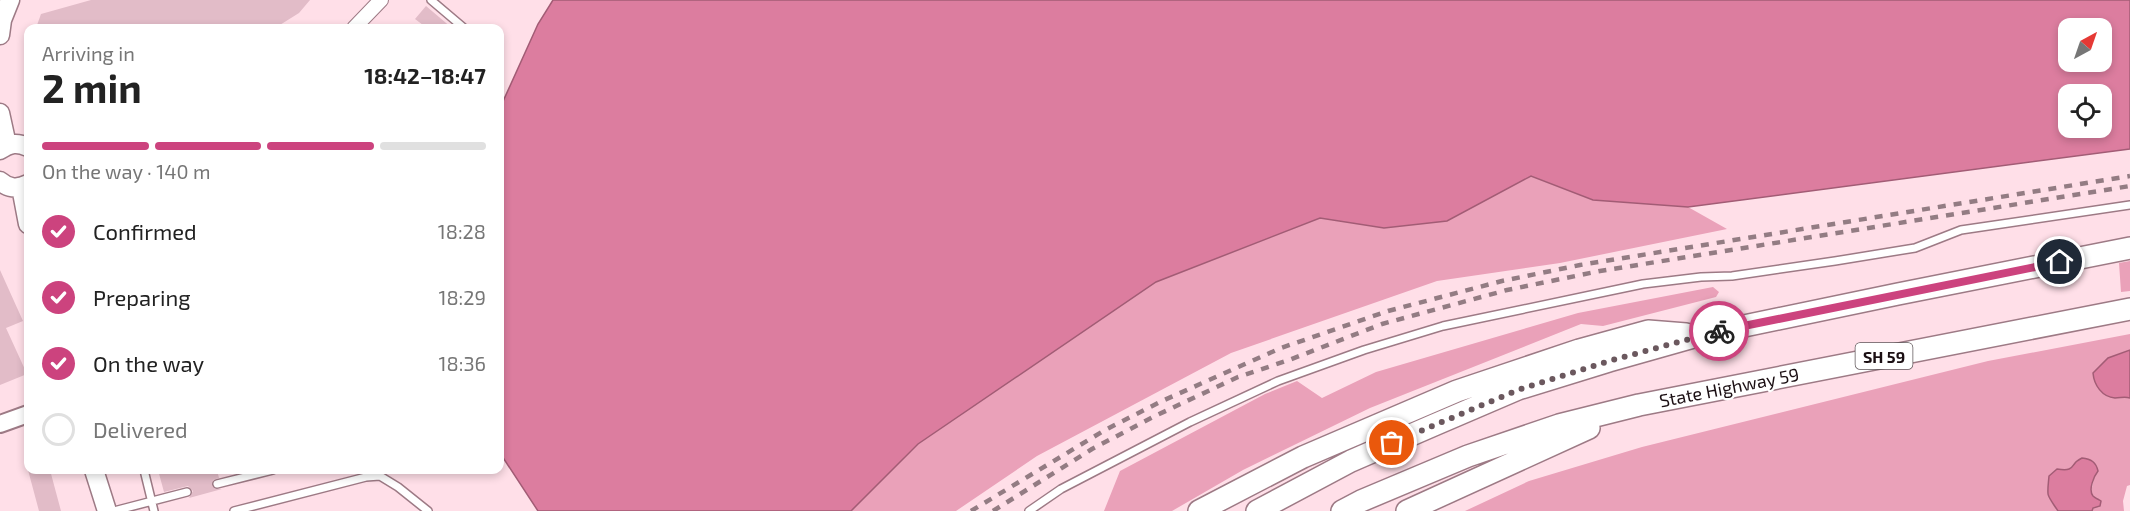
<!DOCTYPE html>
<html lang="en">
<head>
<meta charset="utf-8">
<style>
  :root { --surface:#fff; --page:#f2f2f2; --text:#222; --muted:#767676; --line:#e0e0e0; --accent:#cc437e }
  body { margin:0; font-family:"Exo 2",sans-serif; background:var(--page); color:var(--text); height:100vh; display:flex; flex-direction:column; font-size:22px; white-space:nowrap }
  * { box-sizing:border-box; margin:0 }
  p { font-size:20px; color:var(--muted) }
  .icon { flex:none; width:33px; height:33px; fill:none; stroke:currentColor; stroke-width:2; stroke-linecap:round; stroke-linejoin:round }
  .map { position:relative; flex:1; overflow:hidden }
  .side { position:absolute; left:24px; top:24px; width:480px; height:450px; display:flex; flex-direction:column; background:var(--surface); border-radius:12px; box-shadow:0 3px 9px #0003 }
  .side>* { flex:none }
  .needle { width:39px; rotate:40deg }
  .controls { position:absolute; left:2058px; top:18px; display:grid; gap:12px }
  .controls a { display:grid; place-items:center; width:54px; height:54px; border-radius:12px; background:var(--surface); box-shadow:0 3px 9px #0003; font-size:30px }
  .pin { position:absolute; display:grid; place-items:center; width:51px; height:51px; color:#fff; margin:-26px; border:3px solid #fff; border-radius:50%; box-shadow:0 2px 6px #0007 }
  .courier { position:absolute; display:grid; place-items:center; width:60px; height:60px; margin:-30px; border:4px solid #cc437e; border-radius:50%; background:#fff; color:#222; box-shadow:0 2px 8px #0007 }
  .head em { font-style:normal; font-weight:700 }
  .head div { display:flex; flex-direction:column-reverse }
  .head { display:flex; align-items:center; justify-content:space-between; height:102px; padding:0 18px }
  h1 { font-size:39px; font-weight:700; line-height:45px }
  .bar { display:grid; grid-template-columns:repeat(4,1fr); gap:9px 6px; align-content:center; height:72px; padding:0 18px }
  .bar i { height:8px; border-radius:4px; background:var(--line) }
  .bar .on { background:var(--accent) }
  .bar p { grid-column:span 4 }
  ol { padding:0 18px; list-style:none }
  li { display:flex; align-items:center; gap:18px; height:66px }
  li p { margin-inline-start:auto }
  li .icon { padding:6px; border-radius:50%; background:var(--accent); color:#fff; stroke-width:4 }
  li:last-child { color:var(--muted) }
  li i { width:33px; height:33px; border:3px solid var(--line); border-radius:50% }
  .map>svg:first-child { display:block }
  .green { fill:#eaa1b9 }
  .water { fill:#dc7d9f; stroke:#a25c75; stroke-width:1.5; fill-rule:evenodd }
  .building { fill:#e2bcc8 }
  .lines { fill:none; stroke-linecap:round; stroke-linejoin:round }
  .service-casing { stroke:#9d7a85; stroke-width:10 }
  .minor-casing { stroke:#9d7a85; stroke-width:16 }
  .tertiary-casing { stroke:#9d7a85; stroke-width:20 }
  .secondary-casing { stroke:#9d7a85; stroke-width:21 }
  .primary-casing { stroke:#9d7a85; stroke-width:24 }
  .service { stroke:#fff; stroke-width:7 }
  .minor { stroke:#fff; stroke-width:14 }
  .tertiary { stroke:#fff; stroke-width:16 }
  .secondary { stroke:#fff; stroke-width:18 }
  .primary { stroke:#fff; stroke-width:21 }
  .rail { stroke:#937c83; stroke-width:4.5; stroke-dasharray:8 8; stroke-linecap:butt }
  .done { stroke:#6b585e; stroke-width:6; stroke-dasharray:0 10.8 }
  .route { stroke:#cc437e; stroke-width:8 }
  .labels { text-anchor:middle; dominant-baseline:central; stroke-width:4.5; stroke-linejoin:round; paint-order:stroke }
  .shield { fill:#fff; stroke:#5f575a; stroke-width:1.5 }
  .shield-label { font-size:16px; font-weight:bold; fill:#1b0f13 }
  .street-label { font-size:18px; fill:#1b0f13; stroke:#fff }
</style>
</head>
<body>
<div class="map">
<svg width="2130" height="511" viewBox="0 0 2130 511">
  <rect width="100%" height="100%" fill="#ffdfe8"/>
  <path class="green" d="M1531,176L1593,200L1688,207L1727,229L1560,263L1437,281L1231,353L1037,456L956,511H851L918,444L1156,282L1320,218L1384,228L1446,221Z
    M2130,261V291L2121,292L2119,263Z
    M1713,287L1719,292L1716,297L1603,326L1581,324L1370,408L1243,470L1172,511H1104L1120,471L1265,394L1297,381L1322,398L1376,372L1578,313Z
    M2130,334V350L2108,358L2100,390C2114,400 2116,394 2130,398V485L2127,486L2123,501L2124,511H2092L2098,498L2093,497L2091,492L2095,474L2075,466L2068,470L2057,469L2049,476C2047,498 2046,494 2058,511H1465L1529,481L1642,447L1988,361Z"/>
  <path class="water" d="M553,0H2130V149L1688,207L1593,200L1531,176L1447,221L1384,228L1320,218L1156,282L918,444L851,511H538L500,453V195L503,178L500,169V108L538,24ZM2102,28V62H2068V28ZM2102,94V128H2068V94Z
    M2130,350V398C2124,396 2121,398 2115,398C2102,397 2094,385 2093,373L2108,358Z
    M2082,458C2091,459 2096,462 2098,471C2094,476 2088,490 2093,496C2095,498 2098,499 2101,501L2100,506L2093,508L2092,511H2058C2046,493 2047,498 2049,476L2057,469C2078,472 2068,464 2082,458Z"/>
  <path class="building" d="M91,0H310L299,13L275,28H36L41,14Z
    M426,6L452,28H427L415,19Z
    M0,270L23,321L6,328L27,374L0,385Z
    M28,470H50L61,511H39Z
    M158,470H217L219,478L213,480L212,486L215,489H222L189,498L193,491L188,486L164,492Z"/>
  <g class="lines">
    <g class="service-casing">
      <path id="service" d="M431,0L464,28
        M144,470L154,511
        M217,484L273,470
        M114,511L187,492
        M234,511L366,477L380,476L398,487L428,511
        M1029,511L1061,489L1190,422L1278,381L1364,350L1443,326L1643,284L1701,277L1732,276L1835,261L1915,248L1961,230L2130,205"/>
    </g>
    <g class="minor-casing">
      <path id="minor" d="M354,28L381,0"/>
    </g>
    <g class="tertiary-casing">
      <path id="tertiary" d="M0,424L28,414"/>
    </g>
    <g class="secondary-casing">
      <path id="secondary" d="M0,35L2,20L10,0
        M0,113L7,145
        M0,150C10,143 17,142 28,147
        M0,181C9,189 18,189 28,184
        M21,187L28,224
        M94,470L107,511"/>
    </g>
    <g class="primary-casing">
      <path id="primary" d="M1199,511L1303,457L1457,391L1579,350L1648,331L1686,334
        M1257,511L1351,461L1434,425L1518,389L1609,361L1701,335L1898,294L2130,248
        M1342,511L1361,501L1468,456L1559,425L1639,405L2130,309
        M1407,511L1589,428"/>
    </g>
    <use href="#service" class="service"/>
    <use href="#minor" class="minor"/>
    <use href="#tertiary" class="tertiary"/>
    <use href="#secondary" class="secondary"/>
    <use href="#primary" class="primary"/>
    <path class="rail" d="M971,511L1105,430L1162,401L1281,348L1388,311L1502,281L1580,265L2130,176
      M993,511L1092,449L1155,416L1238,377L1289,360L1382,324L1507,290L1600,271L2130,186"/>
  </g>
  <g class="lines">
    <path class="done" d="M1392,443L1518,390L1609,361L1719,331"/>
    <path class="route" d="M1719,331L2060,262"/>
  </g>
  <g class="labels">
    <rect class="shield" x="1855.5" y="343" width="57" height="26" rx="4.5"/>
    <g class="shield-label">
      <text x="1884" y="356">SH 59</text>
    </g>
    <g class="street-label">
      <text transform="translate(1729 387) rotate(-11)">State Highway 59</text>
    </g>
  </g>
</svg>
<div class="controls">
<a><svg class="needle" viewBox="-14 -14 28 28"><path d="M0-13l5 13h-10z" fill="#e53935"/><path d="M0 13l5-13h-10z" fill="#767676"/></svg></a>
<a><svg class="icon" aria-label="locate" viewBox="0 0 24 24"><circle cx="12" cy="12" r="6"/><path d="M12 2v4M12 18v4M2 12h4M18 12h4"/></svg></a>
</div>
<div class="pin" style="left:1392px;top:443px;background:#ea580c"><svg class="icon" aria-label="bag" viewBox="0 0 24 24"><path d="M5 8h14l-1 12H6zM9 8a3 3 0 0 1 6 0"/></svg></div>
<div class="pin" style="left:2060px;top:262px;background:#1f2937"><svg class="icon" aria-label="home" viewBox="0 0 24 24"><path d="M3 11l9-7 9 7M6 9v11h12V9"/></svg></div>
<div class="courier" style="left:1719px;top:331px"><svg class="icon" aria-label="bike" viewBox="0 0 24 24"><circle cx="6" cy="16" r="4"/><circle cx="18" cy="16" r="4"/><path d="M6 16l4-8h5l3 8M10 8l3 8H6M13 5h3"/></svg></div>
<section class="side">
<div class="head"><div><h1>2 min</h1><p>Arriving in</p></div><em>18:42–18:47</em></div>
<div class="bar"><i class="on"></i><i class="on"></i><i class="on"></i><i></i><p>On the way · 140 m</p></div>
<ol>
<li><svg class="icon" aria-label="check" viewBox="0 0 24 24"><path d="M5 12l5 5 9-10"/></svg>Confirmed<p>18:28</p></li>
<li><svg class="icon" aria-label="check" viewBox="0 0 24 24"><path d="M5 12l5 5 9-10"/></svg>Preparing<p>18:29</p></li>
<li><svg class="icon" aria-label="check" viewBox="0 0 24 24"><path d="M5 12l5 5 9-10"/></svg>On the way<p>18:36</p></li>
<li><i></i>Delivered</li>
</ol>
</section>
</div>
</body>
</html>
